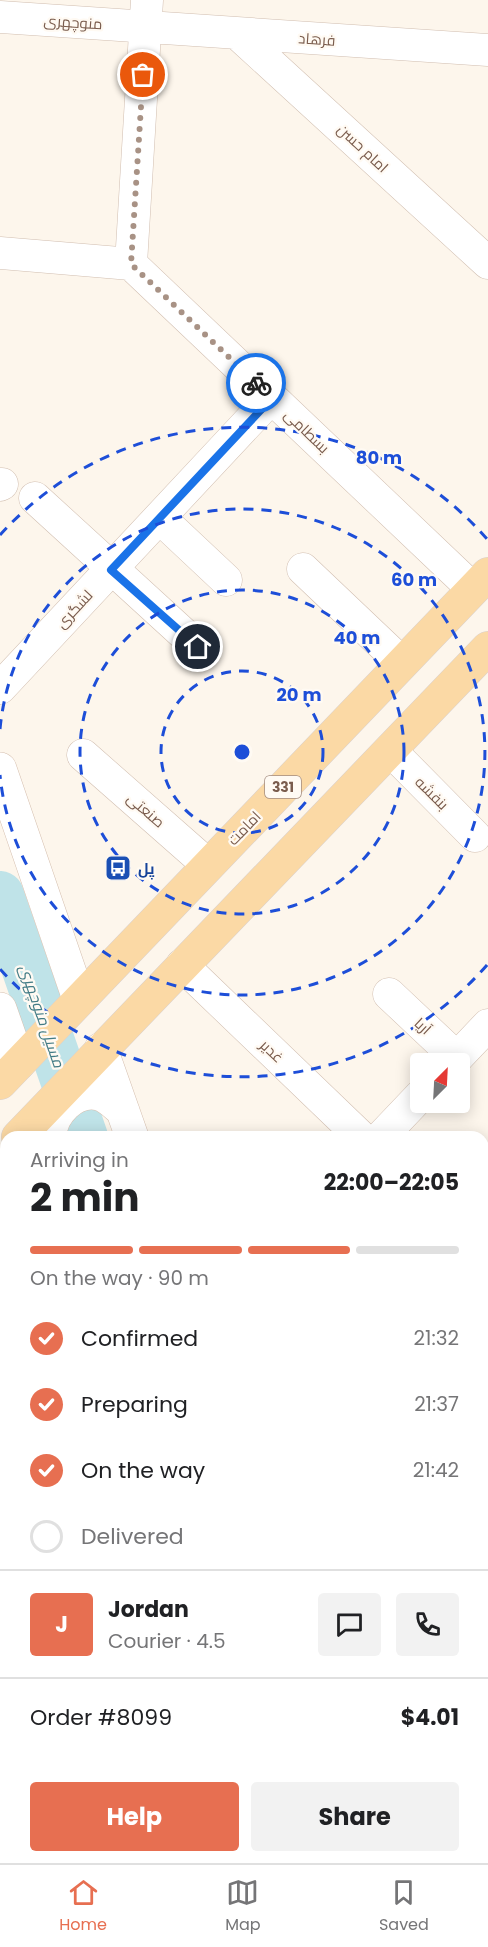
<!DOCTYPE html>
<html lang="en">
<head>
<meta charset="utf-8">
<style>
  :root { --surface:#fff; --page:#f2f2f2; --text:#202124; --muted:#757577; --line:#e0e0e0; --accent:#e76f51 }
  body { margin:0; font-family:Poppins,Cairo,sans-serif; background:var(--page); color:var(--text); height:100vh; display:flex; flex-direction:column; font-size:22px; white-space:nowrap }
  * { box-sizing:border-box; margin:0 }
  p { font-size:20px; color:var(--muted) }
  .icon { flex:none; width:33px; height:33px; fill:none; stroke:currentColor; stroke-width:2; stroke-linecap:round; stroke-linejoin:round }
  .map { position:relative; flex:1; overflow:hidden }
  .side { position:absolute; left:0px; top:1131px; width:489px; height:732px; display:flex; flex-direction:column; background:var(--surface); border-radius:18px 18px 0 0; box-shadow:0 3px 15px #0003 }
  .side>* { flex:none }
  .needle { width:39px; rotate:24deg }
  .fabs { position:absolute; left:410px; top:1053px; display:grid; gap:12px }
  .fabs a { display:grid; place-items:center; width:60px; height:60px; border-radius:6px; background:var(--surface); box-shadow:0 3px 15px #0003; font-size:30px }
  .pin { position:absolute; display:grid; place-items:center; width:51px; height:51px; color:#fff; margin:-26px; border:3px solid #fff; border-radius:50%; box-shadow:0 2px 6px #0007 }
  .courier { position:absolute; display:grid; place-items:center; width:60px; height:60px; margin:-30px; border:4px solid #1a73e8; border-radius:50%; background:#fff; color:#222; box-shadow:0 2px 8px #0007 }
  .head em { font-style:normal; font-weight:700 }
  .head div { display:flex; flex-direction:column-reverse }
  .head { display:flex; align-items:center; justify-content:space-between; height:102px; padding:0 30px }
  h1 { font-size:39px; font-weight:700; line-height:45px }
  .bar { display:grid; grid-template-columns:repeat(4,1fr); gap:9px 6px; align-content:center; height:72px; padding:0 30px }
  .bar i { height:8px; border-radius:4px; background:var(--line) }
  .bar .selected { background:var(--accent) }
  .bar p { grid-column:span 4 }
  .line { display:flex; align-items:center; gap:15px; padding:0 30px; border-top:2px solid var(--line) }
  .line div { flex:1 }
  .round { display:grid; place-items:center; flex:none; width:63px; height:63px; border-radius:6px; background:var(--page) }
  ol { padding:0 30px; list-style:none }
  li { display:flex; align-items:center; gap:18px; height:66px }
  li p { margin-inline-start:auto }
  li .icon { padding:6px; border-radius:50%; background:var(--accent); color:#fff; stroke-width:4 }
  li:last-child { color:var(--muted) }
  li i { width:33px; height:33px; border:3px solid var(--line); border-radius:50% }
  .primary-button { display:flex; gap:12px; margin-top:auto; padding:12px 30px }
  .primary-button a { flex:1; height:69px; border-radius:6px; background:var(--accent); color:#fff; font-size:24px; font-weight:700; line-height:69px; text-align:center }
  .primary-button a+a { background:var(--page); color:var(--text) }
  .menu { display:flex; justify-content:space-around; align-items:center; height:84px; border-top:2px solid var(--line); background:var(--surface); font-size:16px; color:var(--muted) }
  .menu a { display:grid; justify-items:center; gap:3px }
  .menu .selected { color:var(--accent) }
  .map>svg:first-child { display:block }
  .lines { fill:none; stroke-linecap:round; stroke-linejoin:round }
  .river { stroke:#bfe3e8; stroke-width:48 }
  .street-casing { stroke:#d1beb0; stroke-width:33 }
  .secondary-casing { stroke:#d6c0b0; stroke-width:34 }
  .primary-casing { stroke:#dad1cd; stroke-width:34 }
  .street { stroke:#fff; stroke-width:32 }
  .secondary { stroke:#fff; stroke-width:33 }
  .primary { stroke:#fbd9a5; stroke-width:33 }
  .done { stroke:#a89285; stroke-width:6; stroke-dasharray:0 10.8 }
  .route { stroke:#1a73e8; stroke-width:8 }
  .ring { fill:none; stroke:#1d4ed8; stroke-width:3; stroke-dasharray:10 8 }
  .labels { text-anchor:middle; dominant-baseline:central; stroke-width:4.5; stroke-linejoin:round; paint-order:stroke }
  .shield { fill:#fffaf3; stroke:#a28b7f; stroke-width:1.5 }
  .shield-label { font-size:14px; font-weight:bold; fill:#7a5c4d }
  .street-label { font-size:15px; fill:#7a5c4d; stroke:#fffaf3 }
  .transit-label { font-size:15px; font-weight:bold; fill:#164399; stroke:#fffaf3; text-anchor:start }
  .water-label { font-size:16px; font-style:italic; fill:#437c86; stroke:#fffaf3 }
  .centre { fill:#1d4ed8; stroke:#fffaf3; stroke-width:3 }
  .ring-label { font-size:18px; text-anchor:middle; font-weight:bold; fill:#1d4ed8; stroke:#fffaf3; stroke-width:4.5; stroke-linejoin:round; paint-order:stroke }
</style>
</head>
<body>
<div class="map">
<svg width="488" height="1863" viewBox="0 0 488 1863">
  <rect width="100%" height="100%" fill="#fdf6ec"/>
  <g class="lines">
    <path class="river" d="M0,895L84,1137
      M333,1857L335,1863"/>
    <g class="street-casing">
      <path id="street" d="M0,17L488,50
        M238,34L488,263
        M0,253L131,264L473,589
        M131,264L147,0
        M0,485L2,484
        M35,498L198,647
        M160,518L226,580
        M303,569L402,663
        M0,688L271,398
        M390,750L475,836
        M83,755L208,865
        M182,965L361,1137
        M389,994L457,1058
        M451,1064L488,1025
        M381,1137L420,1096
        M483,1254L488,1259
        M483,1337L488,1332
        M0,1401H6
        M483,1479L488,1484
        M483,1653L488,1648
        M0,1684L6,1685"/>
    </g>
    <g class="secondary-casing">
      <path id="secondary" d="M0,769L79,999
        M0,1009L19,1063
        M101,1049L132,1137
        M50,1137C50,1114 74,1088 99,1094C109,1097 115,1104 123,1111
        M290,1857L292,1863
        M379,1857L381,1863"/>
    </g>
    <g class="primary-casing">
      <path id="primary" d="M0,1083L488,574
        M18,1137L488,648"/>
    </g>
    <use href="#street" class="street"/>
    <use href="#secondary" class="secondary"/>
    <use href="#primary" class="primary"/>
  </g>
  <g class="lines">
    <path class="done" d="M143,75L131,264L256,383"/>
    <path class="route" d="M198,647L111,570L272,398L256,383"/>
  </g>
  <g class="ring">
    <circle cx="242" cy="752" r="81"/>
    <circle cx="242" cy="752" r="162"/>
    <path d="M0 729A243 243 0 1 1 0 775"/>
    <path d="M487 965A325 325 0 0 1 0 969M0 535A325 325 0 0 1 487 539"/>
  </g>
  <defs>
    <g id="bus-square" transform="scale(1.35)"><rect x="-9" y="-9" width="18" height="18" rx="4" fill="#1a4fb4" stroke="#fffaf3"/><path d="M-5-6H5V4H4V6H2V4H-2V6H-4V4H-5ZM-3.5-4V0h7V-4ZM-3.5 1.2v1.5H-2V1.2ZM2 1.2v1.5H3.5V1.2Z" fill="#fff"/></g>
  </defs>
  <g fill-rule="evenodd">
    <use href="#bus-square" x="118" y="868"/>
  </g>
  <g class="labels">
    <rect class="shield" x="265" y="776" width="36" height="22" rx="4.5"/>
    <g class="shield-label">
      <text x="283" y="787">331</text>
    </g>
    <g class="street-label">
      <text transform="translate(73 22) rotate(4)">منوچهری</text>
      <text transform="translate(317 39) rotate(4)">فرهاد</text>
      <text transform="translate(363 148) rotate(43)">امام حسن</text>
      <text transform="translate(307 431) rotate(44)">بسطامی</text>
      <text transform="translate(74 609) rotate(-47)">لشگری</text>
      <text transform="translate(432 793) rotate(45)">بنفشه</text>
      <text transform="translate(146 810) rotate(41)">صنعتی</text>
      <text transform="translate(244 828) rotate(-46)">امامت</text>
      <text transform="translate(423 1026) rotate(43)">آریا</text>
      <text transform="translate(272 1051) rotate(44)">غدیر</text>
    </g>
    <g class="transit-label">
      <text x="138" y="868">پل</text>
    </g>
    <g class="water-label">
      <text transform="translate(42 1016) rotate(71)">مسیل منوچهری</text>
    </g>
  </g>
  <circle cx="242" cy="752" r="9" class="centre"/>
  <g class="ring-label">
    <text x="379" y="464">80 m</text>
    <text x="414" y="586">60 m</text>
    <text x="357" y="644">40 m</text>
    <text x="299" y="701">20 m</text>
  </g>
</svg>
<div class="fabs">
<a><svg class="needle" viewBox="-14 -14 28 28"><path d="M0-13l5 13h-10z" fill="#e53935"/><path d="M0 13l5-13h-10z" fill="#757577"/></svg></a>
</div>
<div class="pin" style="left:143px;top:75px;background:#ea580c"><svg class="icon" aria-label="bag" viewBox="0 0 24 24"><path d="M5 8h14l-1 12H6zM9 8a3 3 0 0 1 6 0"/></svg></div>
<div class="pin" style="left:198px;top:647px;background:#1f2937"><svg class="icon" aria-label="home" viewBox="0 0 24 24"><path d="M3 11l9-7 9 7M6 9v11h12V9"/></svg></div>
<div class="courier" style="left:256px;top:383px"><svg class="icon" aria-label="bike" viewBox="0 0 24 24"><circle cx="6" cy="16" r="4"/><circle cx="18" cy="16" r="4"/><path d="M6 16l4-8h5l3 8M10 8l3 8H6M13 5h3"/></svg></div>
<section class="side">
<div class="head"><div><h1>2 min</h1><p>Arriving in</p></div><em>22:00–22:05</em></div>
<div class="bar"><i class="selected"></i><i class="selected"></i><i class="selected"></i><i></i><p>On the way · 90 m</p></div>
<ol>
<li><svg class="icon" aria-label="check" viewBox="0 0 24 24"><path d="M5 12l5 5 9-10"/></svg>Confirmed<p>21:32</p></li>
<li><svg class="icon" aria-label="check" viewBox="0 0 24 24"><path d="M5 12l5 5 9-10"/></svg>Preparing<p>21:37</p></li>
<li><svg class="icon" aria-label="check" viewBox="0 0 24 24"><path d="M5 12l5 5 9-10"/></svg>On the way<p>21:42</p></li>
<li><i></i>Delivered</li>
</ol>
<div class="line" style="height:108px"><b class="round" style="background:var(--accent);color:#fff">J</b><div><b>Jordan</b><p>Courier · 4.5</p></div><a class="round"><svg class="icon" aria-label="chat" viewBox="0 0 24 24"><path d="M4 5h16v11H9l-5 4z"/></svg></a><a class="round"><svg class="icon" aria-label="phone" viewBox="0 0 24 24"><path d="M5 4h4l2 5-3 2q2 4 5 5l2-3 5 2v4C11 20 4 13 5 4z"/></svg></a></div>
<div class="line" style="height:78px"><div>Order #8099</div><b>$4.01</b></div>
<div class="primary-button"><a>Help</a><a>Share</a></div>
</section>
</div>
<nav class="menu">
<a class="selected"><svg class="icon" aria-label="home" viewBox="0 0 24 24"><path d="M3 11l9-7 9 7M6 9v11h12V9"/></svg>Home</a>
<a><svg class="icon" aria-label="map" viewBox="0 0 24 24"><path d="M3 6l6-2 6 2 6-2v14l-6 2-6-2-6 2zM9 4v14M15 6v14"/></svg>Map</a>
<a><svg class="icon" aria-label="saved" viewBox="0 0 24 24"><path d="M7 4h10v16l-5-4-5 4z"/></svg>Saved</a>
</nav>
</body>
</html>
